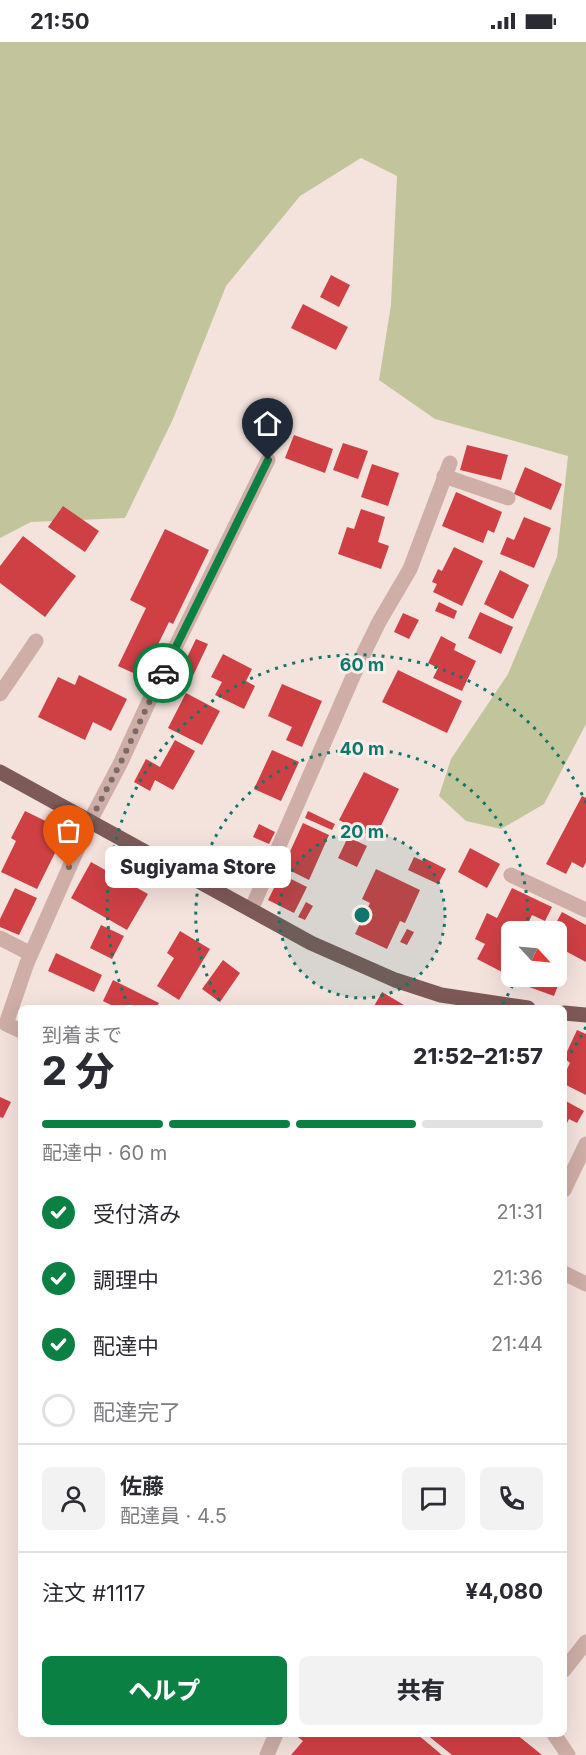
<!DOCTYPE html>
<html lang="ja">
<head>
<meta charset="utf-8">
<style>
  :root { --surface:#fff; --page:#f2f2f3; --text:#2b2b33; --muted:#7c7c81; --line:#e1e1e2; --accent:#0b8043 }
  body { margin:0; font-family:Inter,"Noto Sans JP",sans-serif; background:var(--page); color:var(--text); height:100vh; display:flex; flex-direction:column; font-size:22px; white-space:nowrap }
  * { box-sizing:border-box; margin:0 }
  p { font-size:20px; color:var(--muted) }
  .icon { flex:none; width:33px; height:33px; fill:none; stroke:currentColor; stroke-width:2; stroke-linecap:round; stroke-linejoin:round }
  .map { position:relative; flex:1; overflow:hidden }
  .drawer { position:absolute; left:18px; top:963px; width:549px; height:732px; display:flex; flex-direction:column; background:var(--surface); border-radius:9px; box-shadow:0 6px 24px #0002 }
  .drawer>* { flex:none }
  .needle { width:39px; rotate:116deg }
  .buttons { position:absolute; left:501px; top:879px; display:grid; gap:12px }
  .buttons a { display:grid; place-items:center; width:66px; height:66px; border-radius:9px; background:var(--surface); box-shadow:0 6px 24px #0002; font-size:30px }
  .pin { position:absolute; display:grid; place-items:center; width:51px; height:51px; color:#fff; margin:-62px -26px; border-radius:50% 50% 50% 0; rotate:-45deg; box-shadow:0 0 6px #0007 }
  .pin .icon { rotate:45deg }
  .courier { position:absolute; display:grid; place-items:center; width:60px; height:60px; margin:-30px; border:4px solid #0b8043; border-radius:50%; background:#fff; color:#222; box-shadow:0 2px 8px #0007 }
  .bubble { position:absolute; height:42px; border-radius:9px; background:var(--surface); box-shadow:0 6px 24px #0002; font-size:20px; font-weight:800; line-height:42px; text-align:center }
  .summary em { font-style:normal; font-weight:800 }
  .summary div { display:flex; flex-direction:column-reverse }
  .summary { display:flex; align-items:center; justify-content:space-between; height:102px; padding:0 24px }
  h1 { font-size:39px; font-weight:800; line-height:45px }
  .bar { display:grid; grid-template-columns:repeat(4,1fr); gap:9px 6px; align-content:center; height:72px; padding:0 24px }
  .bar i { height:8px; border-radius:4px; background:var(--line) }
  .bar .on { background:var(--accent) }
  .bar p { grid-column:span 4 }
  .line { display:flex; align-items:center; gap:15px; padding:0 24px; border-top:2px solid var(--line) }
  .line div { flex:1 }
  .round { display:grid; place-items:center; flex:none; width:63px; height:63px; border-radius:9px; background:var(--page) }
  ol { padding:0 24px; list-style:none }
  li { display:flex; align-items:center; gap:18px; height:66px }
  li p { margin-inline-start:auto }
  li .icon { padding:6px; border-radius:50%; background:var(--accent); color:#fff; stroke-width:4 }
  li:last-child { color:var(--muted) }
  li i { width:33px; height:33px; border:3px solid var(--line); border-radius:50% }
  .action { display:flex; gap:12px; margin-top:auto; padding:12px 24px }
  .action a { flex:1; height:69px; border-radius:9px; background:var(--accent); color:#fff; font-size:24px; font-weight:800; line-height:69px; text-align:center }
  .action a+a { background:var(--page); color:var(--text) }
  .status { display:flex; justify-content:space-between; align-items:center; height:42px; padding:0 30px; background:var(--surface); direction:ltr }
  .status svg { height:16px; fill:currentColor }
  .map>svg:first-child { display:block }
  .green { fill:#c2c59b }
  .building { fill:#cf4045 }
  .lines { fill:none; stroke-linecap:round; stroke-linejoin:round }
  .minor { stroke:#ceaea7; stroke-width:15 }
  .major { stroke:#7d5a58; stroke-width:15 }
  .done { stroke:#7b6a67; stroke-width:6; stroke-dasharray:0 10.8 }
  .route { stroke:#0b8043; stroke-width:8 }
  .ring { fill:none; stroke:#0f766e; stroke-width:3; stroke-dasharray:3 6 }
  .centre { fill:#0f766e; stroke:#fbeeea; stroke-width:3 }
  .ring-label { font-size:18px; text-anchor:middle; font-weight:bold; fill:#0f766e; stroke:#fbeeea; stroke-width:6; stroke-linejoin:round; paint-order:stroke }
</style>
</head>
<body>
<div class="status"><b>21:50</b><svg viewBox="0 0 49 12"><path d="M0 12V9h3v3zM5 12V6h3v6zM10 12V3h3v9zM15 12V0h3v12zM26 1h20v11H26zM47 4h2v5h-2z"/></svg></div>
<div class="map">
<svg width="586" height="1713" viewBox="0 0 586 1713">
  <rect width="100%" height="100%" fill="#f4e2dd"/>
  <path class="green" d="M0,0H586V682L544,762L501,787L466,779L439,754L451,717L508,632L557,515L568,414L435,377L379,338L391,263L397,134L361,116L300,154L226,244L173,377L125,476L31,480L0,496Z"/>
  <path class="building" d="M331,233L350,243L339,265L320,255Z
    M303,262L348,285L336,308L291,286Z
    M294,393L333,407L325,431L285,416Z
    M343,401L368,409L358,437L333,428Z
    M467,403L508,413L501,438L460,428Z
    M372,422L399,431L388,464L361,455Z
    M525,425L562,442L551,468L514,452Z
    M456,450L502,470L494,491L488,488L483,501L442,484Z
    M63,464L99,489L85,510L48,485Z
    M361,467L385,475L378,500L389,504L381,527L338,512L347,485L354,487Z
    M524,475L551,486L534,526L500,512L507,495L514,498Z
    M165,487L209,508L173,582L169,580L142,635L118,624L146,566L130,558Z
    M23,494L76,534L45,575L0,541V524Z
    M454,505L483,519L462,564L433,550L437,542L432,540L438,527L442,529Z
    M500,528L529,543L513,577L484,562Z
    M439,560L457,569L454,577L435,569Z
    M480,570L513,585L501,612L468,596Z
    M403,571L419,578L409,597L394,590Z
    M441,594L456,602L454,608L476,619L462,649L433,636L438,626L428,621Z
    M196,597L208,602L191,638L179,632Z
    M223,612L252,627L246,639L255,644L244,667L215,653L222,640L211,635Z
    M398,628L462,659L447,691L382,660Z
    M79,633L127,657L111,689L93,680L85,698L38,675L58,635L75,643Z
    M282,642L322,659L302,705L286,698L292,685L268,674Z
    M186,651L220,669L202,703L168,686Z
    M175,698L195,709L173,748L155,738L150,749L134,740L146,717L160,725Z
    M272,708L299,720L281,759L254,747Z
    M364,730L399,747L375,796L339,778Z
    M582,754L586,756V820L583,826L572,820L566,832L546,822Z
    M25,769L66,789L37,847L1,830L16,799L11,796Z
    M308,769L335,782L332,788L305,776Z
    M303,781L329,793L309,838L283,825Z
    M259,782L275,790L269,802L253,795Z
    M348,795L367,804L357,825L338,816Z
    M470,806L500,822L487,846L458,830Z
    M414,815L423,819L424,816L446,827L438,842L408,828Z
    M91,820L148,852L127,888L71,856Z
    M376,827L420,848L405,881L400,879L387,907L355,892L370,861L362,857Z
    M281,832L307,845L294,871L268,858Z
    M15,846L37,856L19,893L0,885V877Z
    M512,846L552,865L545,879L532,873L524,890H512V916L504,931L477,917L485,902L475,897L487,871L497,876Z
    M306,860L313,864L305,878L298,875Z
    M562,870L586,883V920L556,904V890H551Z
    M101,883L124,894L112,917L90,906Z
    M407,887L414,890L407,903L400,900Z
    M180,889L210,907L179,958L157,944L174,916L167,911Z
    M56,911L102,933L94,950L48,929Z
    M223,918L240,931L220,960L202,947Z
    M521,934H541L559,941L554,954L518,941Z
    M113,938L159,961L156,966H117L103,959Z
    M382,950L409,966H373Z
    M577,988L586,992V1053L564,1042V1033L570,1021L564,1016Z
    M0,1055L11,1060L3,1076L0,1075Z
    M564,1058L584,1069L577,1081L569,1077L566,1083L564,1082Z
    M294,1692H417L442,1713H291L303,1699Z
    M426,1692H516L542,1713H452Z"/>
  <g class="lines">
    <path class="minor" d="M444,434L508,456
      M0,652L36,599
      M511,833L586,868
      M251,868L358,623L379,580L410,527L450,421
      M0,896L31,912
      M21,989L6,982L27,921L89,781L121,720L156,644L268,418
      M564,1148L586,1102
      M564,1231L586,1242
      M564,1628L586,1600
      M554,1692L568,1713
      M267,1713L276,1692"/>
    <path class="major" d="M0,730L311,901L395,938L441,953L528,966
      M564,971L586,973"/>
  </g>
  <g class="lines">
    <path class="done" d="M69,825L89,781L121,720L163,631"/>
    <path class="route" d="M163,631L268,418"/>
  </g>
  <circle cx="362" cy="873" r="83" fill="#0f766e" fill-opacity=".12"/>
  <g class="ring">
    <circle cx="362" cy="873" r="83"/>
    <path d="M516 935A166 166 0 0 1 500 966M224 966A166 166 0 1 1 527 889"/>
    <path d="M586 985A250 250 0 0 1 564 1020M129 965A250 250 0 0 1 586 761"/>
  </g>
  <circle cx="362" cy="873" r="9" class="centre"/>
  <g class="ring-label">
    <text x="362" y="629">60 m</text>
    <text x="362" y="713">40 m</text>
    <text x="362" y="796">20 m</text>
  </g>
</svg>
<div class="buttons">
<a><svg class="needle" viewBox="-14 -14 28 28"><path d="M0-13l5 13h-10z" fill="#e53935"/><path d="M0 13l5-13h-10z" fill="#7c7c81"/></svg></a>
</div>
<div class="pin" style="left:69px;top:825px;background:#ea580c"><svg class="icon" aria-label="bag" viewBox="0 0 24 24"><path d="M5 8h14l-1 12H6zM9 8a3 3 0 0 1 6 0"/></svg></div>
<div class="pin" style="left:268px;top:418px;background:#1f2937"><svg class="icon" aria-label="home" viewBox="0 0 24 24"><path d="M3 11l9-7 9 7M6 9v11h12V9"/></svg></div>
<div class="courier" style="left:163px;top:631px"><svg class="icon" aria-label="car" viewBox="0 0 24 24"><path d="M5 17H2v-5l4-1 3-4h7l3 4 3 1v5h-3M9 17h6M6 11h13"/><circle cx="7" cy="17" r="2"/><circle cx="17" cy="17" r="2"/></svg></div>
<div class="bubble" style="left:105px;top:804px;width:186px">Sugiyama Store</div>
<section class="drawer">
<div class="summary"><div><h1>2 分</h1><p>到着まで</p></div><em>21:52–21:57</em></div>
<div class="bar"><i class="on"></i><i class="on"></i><i class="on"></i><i></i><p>配達中 · 60 m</p></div>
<ol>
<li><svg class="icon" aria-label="check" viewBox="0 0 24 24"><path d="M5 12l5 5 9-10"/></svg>受付済み<p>21:31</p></li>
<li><svg class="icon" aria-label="check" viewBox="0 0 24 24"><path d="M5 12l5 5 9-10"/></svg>調理中<p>21:36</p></li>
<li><svg class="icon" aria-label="check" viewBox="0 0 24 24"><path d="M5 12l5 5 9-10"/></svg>配達中<p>21:44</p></li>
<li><i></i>配達完了</li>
</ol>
<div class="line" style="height:108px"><a class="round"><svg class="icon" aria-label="person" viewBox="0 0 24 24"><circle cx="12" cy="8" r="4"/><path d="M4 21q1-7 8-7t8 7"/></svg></a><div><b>佐藤</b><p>配達員 · 4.5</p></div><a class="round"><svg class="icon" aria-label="chat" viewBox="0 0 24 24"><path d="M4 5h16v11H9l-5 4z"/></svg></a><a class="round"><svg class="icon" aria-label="phone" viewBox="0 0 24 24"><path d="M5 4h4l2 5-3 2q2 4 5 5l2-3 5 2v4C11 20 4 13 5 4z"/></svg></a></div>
<div class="line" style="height:78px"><div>注文 #1117</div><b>¥4,080</b></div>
<div class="action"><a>ヘルプ</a><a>共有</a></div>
</section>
</div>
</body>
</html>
